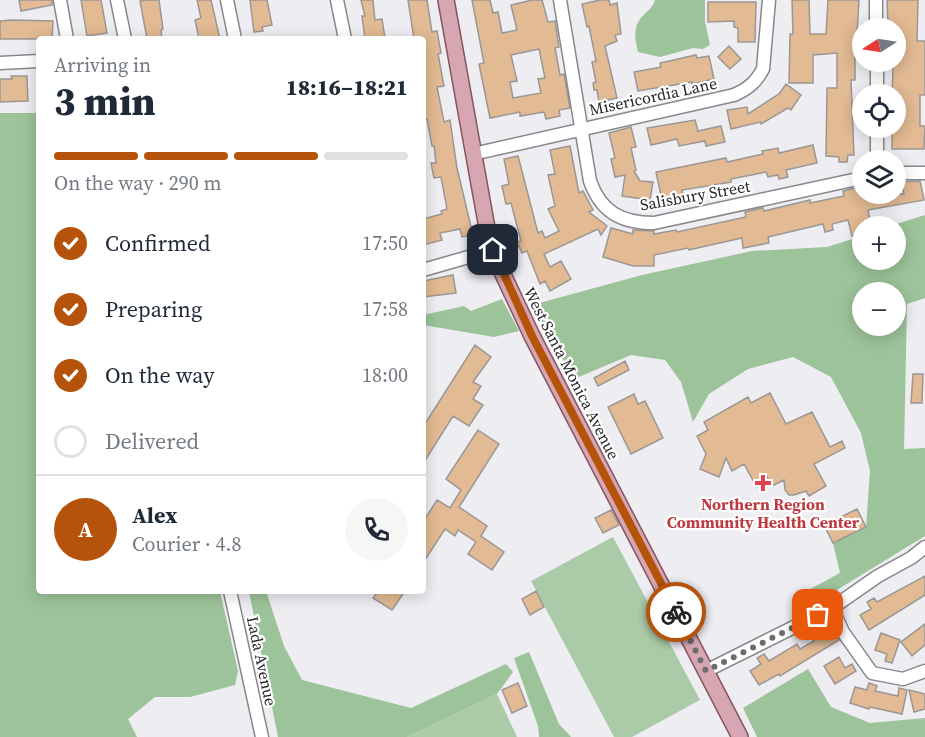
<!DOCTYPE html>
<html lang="en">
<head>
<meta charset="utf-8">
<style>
  :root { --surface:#fff; --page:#f6f6f7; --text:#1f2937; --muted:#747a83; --line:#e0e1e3; --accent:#b45309 }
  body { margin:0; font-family:"Source Serif 4",serif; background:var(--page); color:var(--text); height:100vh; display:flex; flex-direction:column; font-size:22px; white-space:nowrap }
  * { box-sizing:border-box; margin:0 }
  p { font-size:20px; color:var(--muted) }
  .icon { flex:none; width:33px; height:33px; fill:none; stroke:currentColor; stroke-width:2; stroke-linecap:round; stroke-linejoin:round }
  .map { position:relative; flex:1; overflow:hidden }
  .details { position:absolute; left:36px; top:36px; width:390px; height:558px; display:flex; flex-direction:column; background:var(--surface); border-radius:6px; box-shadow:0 3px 15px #0003 }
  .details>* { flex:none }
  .needle { width:39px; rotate:258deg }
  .controls { position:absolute; left:852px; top:18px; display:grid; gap:12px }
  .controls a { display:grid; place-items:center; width:54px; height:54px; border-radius:50%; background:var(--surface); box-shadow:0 3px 15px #0003; font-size:30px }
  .pin { position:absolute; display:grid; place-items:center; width:51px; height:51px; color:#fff; margin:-26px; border-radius:12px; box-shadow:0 3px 9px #0006 }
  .courier { position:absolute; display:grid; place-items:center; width:60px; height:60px; margin:-30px; border:4px solid #b45309; border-radius:50%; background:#fff; color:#222; box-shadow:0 2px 8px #0007 }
  .headline em { font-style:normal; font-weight:800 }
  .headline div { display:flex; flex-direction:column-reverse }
  .headline { display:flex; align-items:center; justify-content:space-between; height:102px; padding:0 18px }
  h1 { font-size:39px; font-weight:800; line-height:45px }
  .bar { display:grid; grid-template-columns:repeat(4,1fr); gap:9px 6px; align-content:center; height:72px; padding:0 18px }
  .bar i { height:8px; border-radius:4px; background:var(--line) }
  .bar .current { background:var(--accent) }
  .bar p { grid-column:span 4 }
  .line { display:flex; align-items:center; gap:15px; padding:0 18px; border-top:2px solid var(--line) }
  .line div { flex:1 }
  .round { display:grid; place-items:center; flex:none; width:63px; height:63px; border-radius:32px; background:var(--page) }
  ol { padding:0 18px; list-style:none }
  li { display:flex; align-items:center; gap:18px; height:66px }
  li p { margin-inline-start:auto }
  li .icon { padding:6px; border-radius:50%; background:var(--accent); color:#fff; stroke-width:4 }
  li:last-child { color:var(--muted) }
  li i { width:33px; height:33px; border:3px solid var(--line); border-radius:50% }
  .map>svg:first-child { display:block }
  .green { fill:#abcaa8 }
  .forest { fill:#9dc39a; fill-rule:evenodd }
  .building { fill:#e2ba93; stroke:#9a9794; stroke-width:1.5; fill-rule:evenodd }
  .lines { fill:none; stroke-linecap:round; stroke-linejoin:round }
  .minor-casing { stroke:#88878b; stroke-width:15 }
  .major-casing { stroke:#875360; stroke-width:18 }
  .minor { stroke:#fff; stroke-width:12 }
  .major { stroke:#d6a7b2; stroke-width:15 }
  .done { stroke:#6c6b6e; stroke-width:6; stroke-dasharray:0 10.8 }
  .route { stroke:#b45309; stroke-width:8 }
  .health-dot { fill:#e0444e; stroke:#fff; stroke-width:2 }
  .labels { text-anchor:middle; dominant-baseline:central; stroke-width:4.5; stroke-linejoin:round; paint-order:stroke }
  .street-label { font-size:16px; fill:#262527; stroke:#fff }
  .health-label { font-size:16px; font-weight:bold; fill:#be3a42; stroke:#fff }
</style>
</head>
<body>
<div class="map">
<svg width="925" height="737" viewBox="0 0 925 737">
  <rect width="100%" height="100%" fill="#eeedf2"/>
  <path class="green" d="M613,537L700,700L632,737H614L531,581Z
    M497,694L517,737H407Z"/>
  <path class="forest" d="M655,0H705V21L710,45L703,49L693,48L660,57L638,52C635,40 633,29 640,19C646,11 652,10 655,0Z
    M0,113H39V591H220L238,671L235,685L190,697H155L128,719L137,737H0Z
    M925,215V298L907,304L904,449L925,448V536L814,604L803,593L840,573L833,543L866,527L870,471L861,433L831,377L793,357L748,369L709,394L693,422L681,382L665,360L631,355L574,379L532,305L642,275L752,251L827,247L862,236V260H896V226H890ZM862,292H896V326H862Z
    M502,299L519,331L494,337L423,325V315L464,306L471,311Z
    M249,591H266L284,646L302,680L411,708L506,664L513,672L497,694L407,737H278Z
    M529,652L559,724L571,737H539L538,726L514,658Z
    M808,669L831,707L870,723L925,718V737H757L743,708Z"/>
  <path class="building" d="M19,0H52V5L21,11Z
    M81,0H101L107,33L87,36Z
    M147,0H159L163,29L161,30L162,39H147L140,1Z
    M197,0H211L220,39H199L195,20L201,18Z
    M250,0H267L272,25L262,27L263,31L254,32Z
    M361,0H373L375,20L382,19L385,38L365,39L362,16H365Z
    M408,0H427L432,32L437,31L441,53L438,54L444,86L437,87L444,122L450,120L457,168L473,235L462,237L460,229L440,233L442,240L423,245V219L442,214L441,211L447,209L441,177L434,178L431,163H436L434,146H432L427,119L423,120V39H414Z
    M472,0H490L493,13L498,12L502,33L517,30L511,5L532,0H542L548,22L555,21L559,47L555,48L560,75L564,74L570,108L559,110L560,116L546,119L544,112L520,116V112L490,118L479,64L484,63ZM539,49L545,78L538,79L541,93L513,98L510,82L517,81L511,55Z
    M600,0H609L610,5L617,3L621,34L615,35L617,41L605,46L617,98L599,102L597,90H594L593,83L596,82L592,62L596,61L589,26L587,27L582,4Z
    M792,0H809L810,34H826L828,0H859L857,33H862V53H855V80H851L854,155H848L847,162H839V157L826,156L827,88H837V53L813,55V83H789L790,34H793Z
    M887,0H918L917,41H925V95H920V126H925L924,149H892V128L899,125V94H892L893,68L896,62V28H888Z
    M708,2H756L755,42H738V28L734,27V21L708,22Z
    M12,20L53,21L52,39H0V21Z
    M729,46L741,59L730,69L718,57Z
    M696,55L697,58L709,56L714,79L692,84V82L638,91L634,72L661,67L660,63Z
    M11,76H27L28,101L0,102V79H12Z
    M786,84L801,95L791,110L788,108L761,124L760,122L731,129L727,110L747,107L748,114L779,94Z
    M695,120L698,131L721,126L725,142L706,146L705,141L679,146L677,139L651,145L647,128Z
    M631,127L636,147L631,148L636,170L634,171L640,181L653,182L650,200L622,196L625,175L615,177L611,159L615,158L609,133Z
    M813,145L817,163L786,170L788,177L779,179L778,175L768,177L766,172L731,179V182L682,190L683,195L662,200L656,172L726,158L727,162L763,154L762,151L778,148L779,153Z
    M570,146L579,193L583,191L593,210L589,212L607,226L601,235L598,229L544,254L550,267L561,261L571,279L550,291L545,281L540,284L527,251L522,253L517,242L521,241L511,203L506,204L502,186L509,184L504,159L518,156L538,233L542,231L545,238L559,231L548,209L555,206L548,175L555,174L550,150Z
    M920,181L924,200L868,210L870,220L866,221L867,226H862V233L852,236L848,220L832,224L833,230L825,232L823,224L768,237L769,243L743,248L742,238L689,250L688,248L654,255V266H633L603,257L611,228L633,234V230L654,231V234L676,230L677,232L746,217L745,212L763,208L764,211L810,200V203L844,196L843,191L862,186V194H904L901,182Z
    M453,275L456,293L423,297V281Z
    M475,345L491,357L473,382L481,386L473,399L483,405L469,426L453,416L423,464V427Z
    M625,361L629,370L598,386L594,378Z
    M913,374H923L922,403H911Z
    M770,393L786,424L812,412L830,447L842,441L845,448L814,464L826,486L809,496L806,491L794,495H789L785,490L784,480L772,486L767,477L755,484L744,464L732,471L726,458L719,477L700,469L706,454L697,436L708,430L704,422L748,397L751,403Z
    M634,394L638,404L645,401L663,438L631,454L608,407Z
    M478,430L499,444L459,507L487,526L481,536L504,552L492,570L468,554L476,542L458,530L455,536L445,529L423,563V522L437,500L450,508L461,490L446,479Z
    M857,509L866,527L833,543L824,525Z
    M611,510L619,525L603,533L595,518Z
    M925,576V595L869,630L860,615L871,609L867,602L874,598L877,602Z
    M378,591H405L392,610L373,598Z
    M536,591L544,607L530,615L522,599Z
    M824,624L830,635L834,633L839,640L780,676L779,674L759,685L750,671L761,664L757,658L764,654L769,661L797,644L800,649L814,641L809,633Z
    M925,624V645L912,656L901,642Z
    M881,633L900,640L892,663L885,661L887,654L875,650Z
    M839,657L845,668L852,664L856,671L835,684L824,666Z
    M518,683L527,706L512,713L502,690Z
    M869,683L877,686L875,691L898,696L899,688L907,690L902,714L870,707L869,709L850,703L855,687L867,690Z
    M909,690L925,694V709L914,712Z"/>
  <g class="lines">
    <g class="minor-casing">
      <path id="minor" d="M60,0L67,39
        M117,0L125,39
        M227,0L235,39
        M337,0L345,39
        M560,0L590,181C601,212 621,223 654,223L862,178
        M876,0V28
        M877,62V94
        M0,63L39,61
        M877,128V160
        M473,154L734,95C748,89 756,82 763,69L769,0
        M896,173H925
        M423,270L493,250
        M230,591L262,737
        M832,608L843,632L872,673L903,679L925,671
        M706,671L832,608L878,576L911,558L925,547"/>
    </g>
    <g class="major-casing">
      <path id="major" d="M446,0L487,228L501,270L532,336L740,737"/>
    </g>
    <use href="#minor" class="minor"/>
    <use href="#major" class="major"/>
  </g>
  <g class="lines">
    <path class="done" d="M676,612L706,671L818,615"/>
    <path class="route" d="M493,250L532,336L676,612"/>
  </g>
  <path class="health-dot" d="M760 474h6v6h6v6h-6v6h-6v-6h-6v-6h6z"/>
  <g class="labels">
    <g class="street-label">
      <text transform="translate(653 96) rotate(-12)">Misericordia Lane</text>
      <text transform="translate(695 195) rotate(-10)">Salisbury Street</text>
      <text transform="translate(572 373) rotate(63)">West Santa Monica Avenue</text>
      <text transform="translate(262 661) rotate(78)">Lada Avenue</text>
    </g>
    <g class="health-label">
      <text x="763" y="504">Northern Region<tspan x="763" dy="18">Community Health Center</tspan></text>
    </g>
  </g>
</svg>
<div class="controls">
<a><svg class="needle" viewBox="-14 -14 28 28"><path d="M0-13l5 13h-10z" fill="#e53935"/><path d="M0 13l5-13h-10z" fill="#747a83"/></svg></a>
<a><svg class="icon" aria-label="locate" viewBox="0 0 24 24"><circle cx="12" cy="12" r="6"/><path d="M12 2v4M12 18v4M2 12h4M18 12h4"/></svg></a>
<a><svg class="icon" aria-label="layers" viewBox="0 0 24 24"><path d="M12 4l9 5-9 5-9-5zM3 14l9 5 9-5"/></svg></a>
<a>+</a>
<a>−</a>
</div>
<div class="pin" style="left:818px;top:615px;background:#ea580c"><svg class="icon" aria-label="bag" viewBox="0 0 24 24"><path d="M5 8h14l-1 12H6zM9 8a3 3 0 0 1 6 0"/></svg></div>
<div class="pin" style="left:493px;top:250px;background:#1f2937"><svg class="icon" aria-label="home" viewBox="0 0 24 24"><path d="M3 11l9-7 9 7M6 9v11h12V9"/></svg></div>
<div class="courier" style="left:676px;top:612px"><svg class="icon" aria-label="bike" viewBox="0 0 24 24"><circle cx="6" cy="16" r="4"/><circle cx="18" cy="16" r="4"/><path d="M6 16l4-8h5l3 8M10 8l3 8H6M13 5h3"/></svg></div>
<section class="details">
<div class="headline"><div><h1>3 min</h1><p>Arriving in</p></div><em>18:16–18:21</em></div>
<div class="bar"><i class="current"></i><i class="current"></i><i class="current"></i><i></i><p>On the way · 290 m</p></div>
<ol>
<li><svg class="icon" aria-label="check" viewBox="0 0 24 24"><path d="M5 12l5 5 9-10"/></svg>Confirmed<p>17:50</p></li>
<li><svg class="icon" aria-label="check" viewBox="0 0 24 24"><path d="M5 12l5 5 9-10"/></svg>Preparing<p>17:58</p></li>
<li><svg class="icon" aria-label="check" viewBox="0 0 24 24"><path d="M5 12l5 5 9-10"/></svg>On the way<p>18:00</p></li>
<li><i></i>Delivered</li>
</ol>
<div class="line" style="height:108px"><b class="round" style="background:var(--accent);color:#fff">A</b><div><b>Alex</b><p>Courier · 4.8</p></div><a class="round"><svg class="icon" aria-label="phone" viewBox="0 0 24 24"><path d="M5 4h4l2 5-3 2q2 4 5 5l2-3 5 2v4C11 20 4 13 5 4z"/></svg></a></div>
</section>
</div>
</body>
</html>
